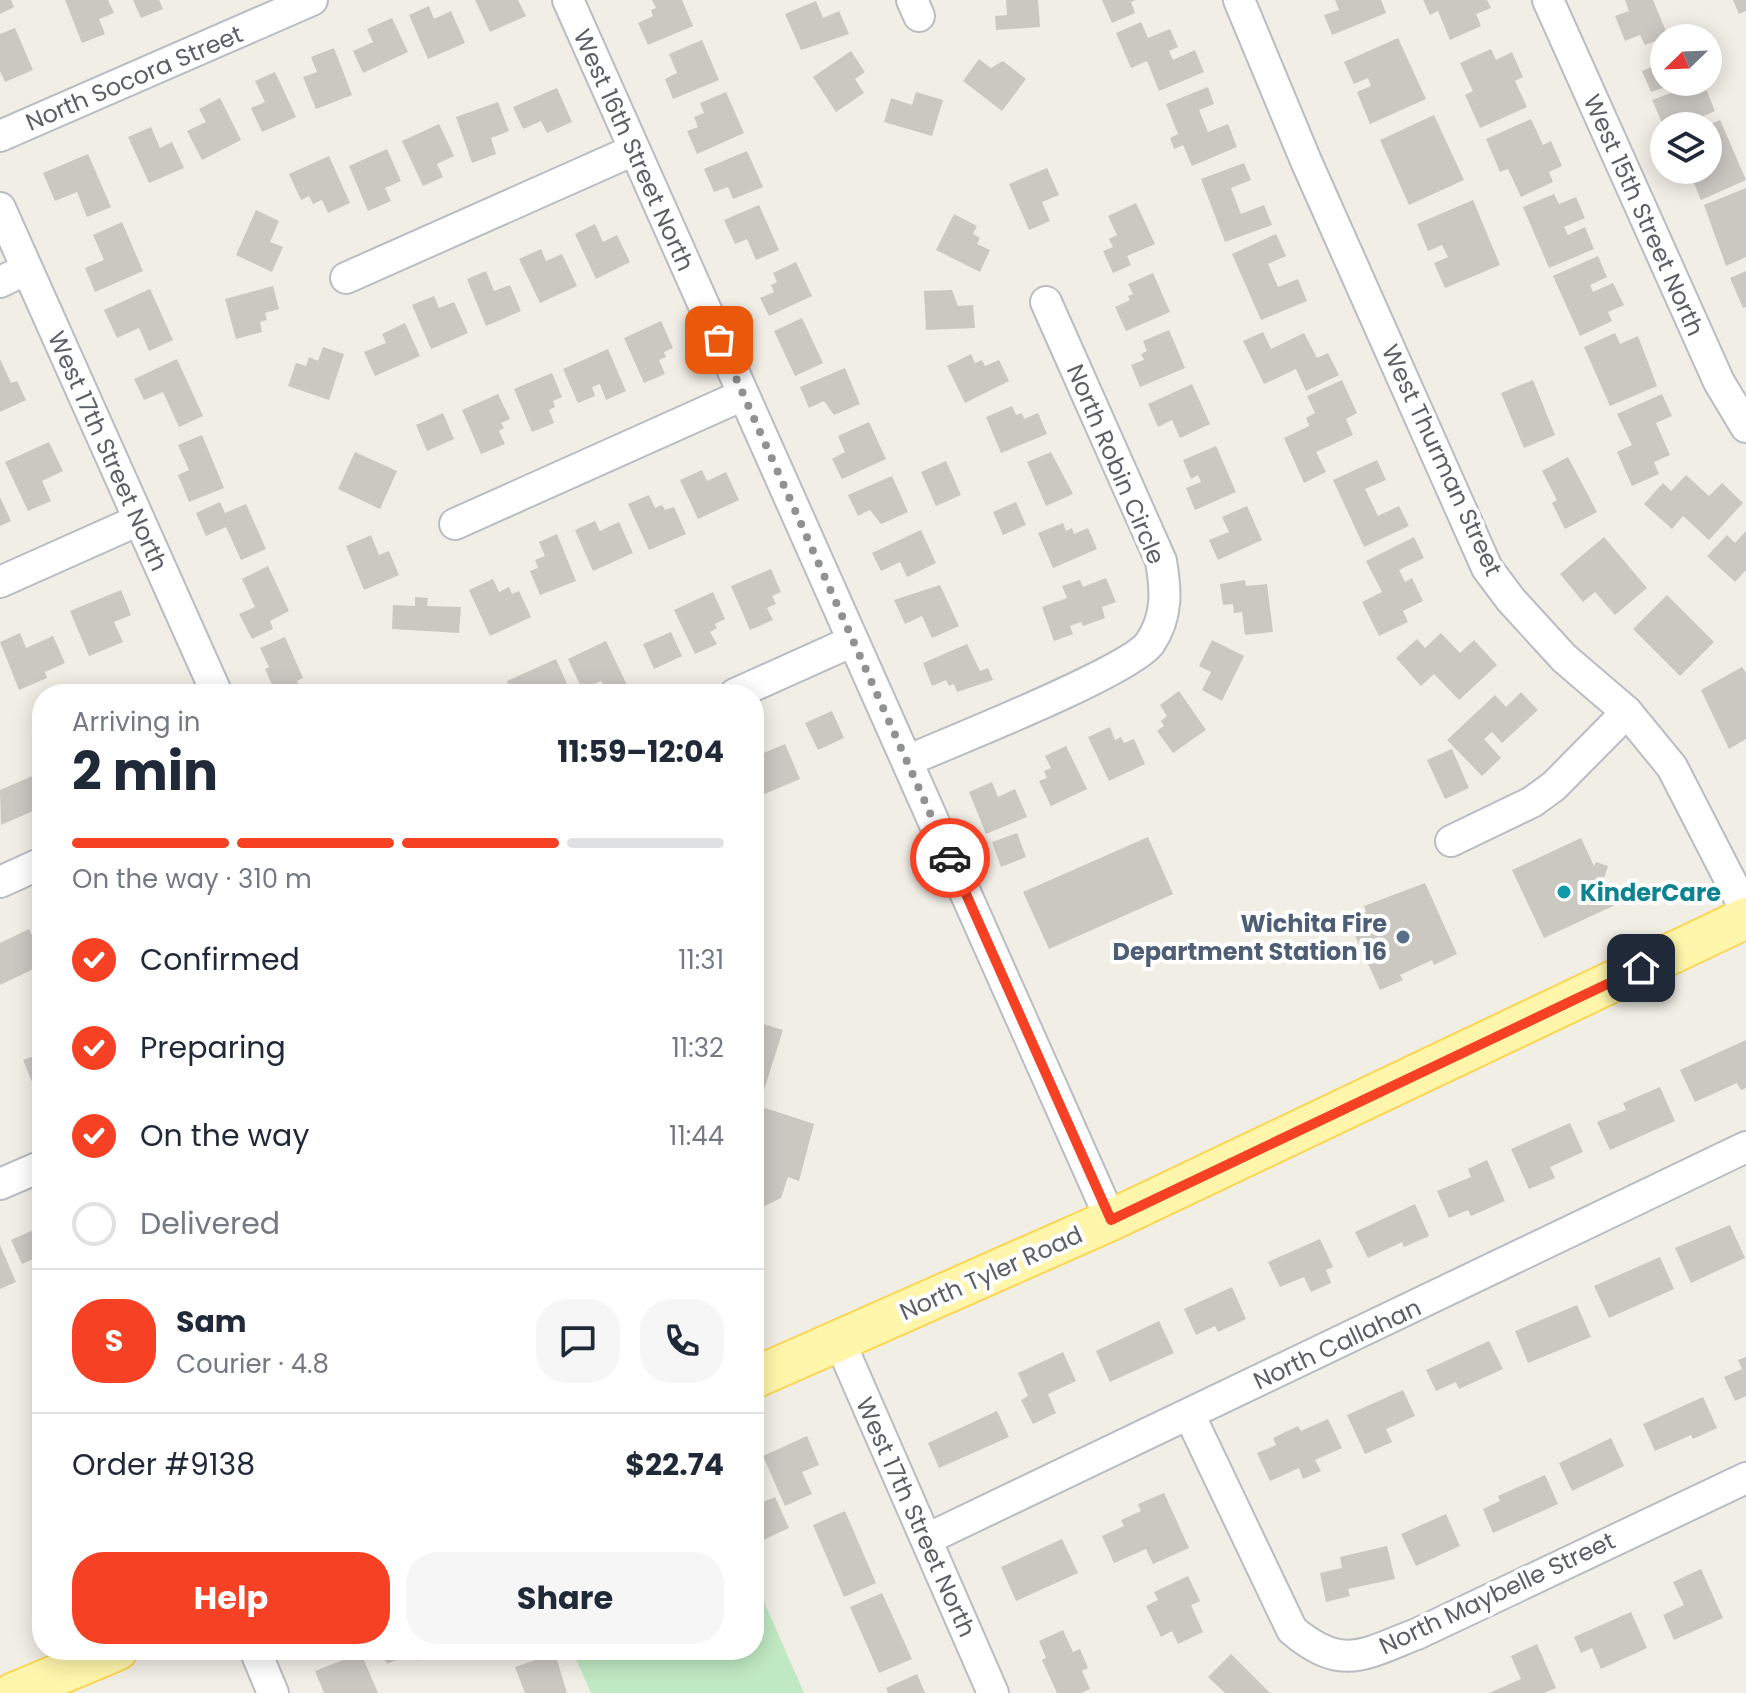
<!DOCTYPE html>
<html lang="en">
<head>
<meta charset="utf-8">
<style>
  :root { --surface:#fff; --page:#f6f6f7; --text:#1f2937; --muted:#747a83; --line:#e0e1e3; --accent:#f74124 }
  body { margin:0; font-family:Poppins,sans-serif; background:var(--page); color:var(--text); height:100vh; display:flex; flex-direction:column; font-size:30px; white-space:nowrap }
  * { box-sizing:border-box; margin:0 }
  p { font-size:26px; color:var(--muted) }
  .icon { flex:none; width:44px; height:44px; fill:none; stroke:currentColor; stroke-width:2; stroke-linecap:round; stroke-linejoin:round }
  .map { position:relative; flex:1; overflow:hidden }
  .drawer { position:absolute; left:32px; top:684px; width:732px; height:976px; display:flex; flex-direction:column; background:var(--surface); border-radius:32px; box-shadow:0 4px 20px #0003 }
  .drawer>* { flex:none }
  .needle { width:52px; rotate:247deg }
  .tools { position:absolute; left:1650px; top:24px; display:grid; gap:16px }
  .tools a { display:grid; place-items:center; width:72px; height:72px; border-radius:50%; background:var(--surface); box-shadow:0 4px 20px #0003; font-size:40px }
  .pin { position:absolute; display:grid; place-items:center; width:68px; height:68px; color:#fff; margin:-34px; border-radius:16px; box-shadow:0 4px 12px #0006 }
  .courier { position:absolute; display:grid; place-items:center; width:80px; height:80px; margin:-40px; border:6px solid #f74124; border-radius:50%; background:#fff; color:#222; box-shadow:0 2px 10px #0007 }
  .headline em { font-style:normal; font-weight:700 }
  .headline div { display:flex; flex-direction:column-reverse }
  .headline { display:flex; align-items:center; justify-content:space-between; height:136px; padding:0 40px }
  h1 { font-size:52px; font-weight:700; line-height:60px }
  .bar { display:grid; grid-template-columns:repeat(4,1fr); gap:12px 8px; align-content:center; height:96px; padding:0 40px }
  .bar i { height:10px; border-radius:6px; background:var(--line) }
  .bar .current { background:var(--accent) }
  .bar p { grid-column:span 4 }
  .line { display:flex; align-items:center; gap:20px; padding:0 40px; border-top:2px solid var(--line) }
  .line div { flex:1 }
  .round { display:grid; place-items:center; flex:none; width:84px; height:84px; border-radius:32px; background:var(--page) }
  ol { padding:0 40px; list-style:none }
  li { display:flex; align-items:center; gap:24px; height:88px }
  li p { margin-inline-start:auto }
  li .icon { padding:8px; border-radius:50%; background:var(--accent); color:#fff; stroke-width:4 }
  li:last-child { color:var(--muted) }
  li i { width:44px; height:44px; border:4px solid var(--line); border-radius:50% }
  .button { display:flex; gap:16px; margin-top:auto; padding:16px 40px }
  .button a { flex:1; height:92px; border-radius:32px; background:var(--accent); color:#fff; font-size:32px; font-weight:700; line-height:92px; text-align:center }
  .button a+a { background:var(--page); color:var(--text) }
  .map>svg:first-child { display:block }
  .green { fill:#bfe9c2 }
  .building { fill:#cbc8c2 }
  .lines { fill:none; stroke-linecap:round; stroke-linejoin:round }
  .minor-casing { stroke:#b9bcc2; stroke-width:34 }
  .major-casing { stroke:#fcd652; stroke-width:44 }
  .minor { stroke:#fff; stroke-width:30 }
  .major { stroke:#fff6ab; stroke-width:40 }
  .done { stroke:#909292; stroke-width:8; stroke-dasharray:0 14.4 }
  .route { stroke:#f74124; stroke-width:10 }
  .culture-dot { fill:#0f9aa8; stroke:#fff; stroke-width:3 }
  .service-dot { fill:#5c6f8a; stroke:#fff; stroke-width:3 }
  .labels { text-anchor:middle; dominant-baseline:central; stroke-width:8; stroke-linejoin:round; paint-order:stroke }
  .street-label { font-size:24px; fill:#5c6066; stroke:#fff }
  .culture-label { font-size:24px; font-weight:bold; fill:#0d838f; stroke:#fff; text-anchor:start }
  .service-label { font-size:24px; font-weight:bold; fill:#4e5e75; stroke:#fff; text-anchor:end }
</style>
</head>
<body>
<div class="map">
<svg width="1746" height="1693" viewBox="0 0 1746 1693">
  <rect width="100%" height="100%" fill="#f0eee5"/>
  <path class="green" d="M754,1579L804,1693H591L572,1650H754Z"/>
  <path class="building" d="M0,0H11L14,7L0,14Z
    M65,0H108L114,13L99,19L105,34L82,43Z
    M133,0H159L163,9L141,18Z
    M475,0H518L526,16L490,32Z
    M652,0H682L693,26L648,45L638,23L653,16L651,10L656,8Z
    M1006,0H1038L1040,27L996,30L995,16L1007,15Z
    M1102,0H1136L1131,2L1135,13L1112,23Z
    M1335,0H1381L1386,13L1332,35L1324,15L1339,10Z
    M1423,0H1487L1491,8L1476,14L1481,26L1450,40L1438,11L1430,15Z
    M1625,0H1653L1668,36L1645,45L1640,35L1625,41L1615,16L1629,11Z
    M1733,0H1746V11L1739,14Z
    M816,1L823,18L839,11L849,34L801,50L785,14Z
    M429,6L434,19L451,11L465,43L428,59L409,15Z
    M392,18L408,52L363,73L353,51L373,42L367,29Z
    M1141,22L1148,38L1170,29L1178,47L1169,51L1173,60L1195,50L1204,72L1159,91L1147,61L1131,68L1116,33Z
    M15,28L33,70L5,82L0,71V34Z
    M1398,38L1426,99L1370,124L1357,92L1371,86L1368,78L1354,84L1344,62Z
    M702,40L719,80L673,99L665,79L677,73L669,54Z
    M334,48L352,95L316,109L303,77L317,72L311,57Z
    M1491,49L1496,60L1512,52L1523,77L1515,81L1527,107L1480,128L1465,95L1473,91L1460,63Z
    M851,51L865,72L855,79L864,93L836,112L813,77Z
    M979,59L991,68L1003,61L1026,79L1002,111L963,81Z
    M1664,62V82H1703L1715,111L1680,126L1677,119L1663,125L1652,100L1671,93L1668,86L1651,92L1642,71Z
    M275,72L296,117L262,132L251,108L265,102L255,81Z
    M1208,87L1214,104L1199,110L1208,132L1228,124L1237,147L1192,166L1183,145L1174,149L1170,138L1178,134L1166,104Z
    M557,88L572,122L547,133L541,121L523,129L513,107Z
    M726,92L744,133L697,154L687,131L698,127L694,117L704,113L700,103Z
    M916,92L943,100L932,136L884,122L891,98L912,105Z
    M220,98L241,140L202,160L187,131L206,122L199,109Z
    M498,102L509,131L491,138L496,154L472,163L456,117Z
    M1434,115L1464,180L1409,205L1380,140Z
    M1531,119L1543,145L1551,141L1562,166L1549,172L1553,182L1521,197L1508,169L1500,172L1486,139Z
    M1720,120L1746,180L1701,200L1690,174L1687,175L1684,170H1708V125Z
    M439,124L454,156L437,164L443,177L423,186L402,141Z
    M151,127L160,148L172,142L184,168L149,183L128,137Z
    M387,149L401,181L385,188L391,201L368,211L349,166Z
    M747,151L763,187L733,199L728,187L714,192L704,169Z
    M88,154L111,207L87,217L77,192L55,201L43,173Z
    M329,156L350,203L328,213L322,200L313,204L309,196L301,200L289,174Z
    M1244,163L1251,180L1231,188L1241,214L1264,205L1272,225L1225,242L1201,179Z
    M1047,168L1059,195L1042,202L1050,221L1029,230L1009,184Z
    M1746,188V257L1726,266L1704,205Z
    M1554,194L1559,204L1576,197L1585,218L1564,227L1568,235L1585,227L1594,249L1549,268L1523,207Z
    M1473,200L1500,265L1445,288L1434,263L1448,257L1442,245L1428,251L1417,224Z
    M1136,203L1155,244L1127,256L1131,265L1113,273L1103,251L1113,247L1109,239L1117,235L1108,216Z
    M759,205L779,250L756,260L747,239L735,244L724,220Z
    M256,210L279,221L270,242L283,247L272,272L236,255Z
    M954,214L977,226L973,234L980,238L977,244L990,250L980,272L936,250Z
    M122,222L143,271L95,292L85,268L104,260L93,235Z
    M595,224L603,242L617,235L630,262L596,279L575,234Z
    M1276,234L1286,256L1268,264L1278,287L1298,279L1307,301L1261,320L1232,254Z
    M541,249L546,261L562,254L577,286L540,303L519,259Z
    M1598,256L1607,277L1590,285L1593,292L1613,283L1624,305L1608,312L1612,321L1580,336L1553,276Z
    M796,262L812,296L769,316L760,298L774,292L771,285L777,282L773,273Z
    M486,271L494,291L510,285L521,311L486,326L467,279Z
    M1746,271V307L1743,308L1730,278Z
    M1153,273L1170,312L1126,331L1115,307L1130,300L1128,296L1133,294L1128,284Z
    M273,286L279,309L265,313L267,320L260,322L262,332L236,339L225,299Z
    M150,289L173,340L149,351L139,328L117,338L104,310Z
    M952,290L958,306L973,305L975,328L926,330L924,291Z
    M434,296L439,308L454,302L468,333L431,349L412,305Z
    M802,318L823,363L795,376L774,331Z
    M661,321L673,348L664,352L666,357L659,360L665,374L644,383L624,338Z
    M405,323L420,356L375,376L364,352L386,343L382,334Z
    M1169,330L1185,368L1140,387L1131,365L1144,360L1141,354L1147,351L1143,341Z
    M1263,332L1271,349L1304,333L1317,358L1328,353L1339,375L1306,391L1296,369L1264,384L1243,341Z
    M1615,333L1620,344L1638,336L1657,386L1610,406L1584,347Z
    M323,347L344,354L329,400L288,386L296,363L306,366L309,357L318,361Z
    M608,349L626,391L606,400L600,384L592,387L595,396L578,403L563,369Z
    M971,354L975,363L982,360L985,366L999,360L1009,381L965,403L947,366Z
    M0,359L11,383L17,381L26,400L0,412Z
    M177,359L203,416L179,427L163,392L144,400L134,379Z
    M845,368L860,404L834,415L824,401L809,408L800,387Z
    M552,373L562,397L553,401L555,407L549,410L554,423L532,432L514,389Z
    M1342,380L1357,413L1346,419L1353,435L1316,452L1326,472L1304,483L1284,438L1309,426L1306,418L1315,413L1307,396Z
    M1533,380L1555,435L1524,448L1501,393Z
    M1192,384L1210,424L1180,438L1172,420L1158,427L1148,404Z
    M498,394L510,419L501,423L504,428L499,431L505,444L481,454L462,410Z
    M1662,394L1672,416L1656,423L1670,455L1654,462L1659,474L1632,486L1617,452L1632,445L1617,414Z
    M1012,406L1016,415L1022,413L1024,419L1038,413L1047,434L1001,453L986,417Z
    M443,413L454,439L427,451L416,425Z
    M869,422L886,459L842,479L832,459L845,452L838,436Z
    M202,435L224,488L189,502L178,475L189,470L178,445Z
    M49,442L63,471L42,481L51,501L28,511L5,462Z
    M1216,446L1236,492L1195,510L1186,488L1201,482L1198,475L1191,479L1183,460Z
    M355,452L397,471L380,509L338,489Z
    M1051,452L1073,494L1046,506L1027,462Z
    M1568,457L1597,512L1565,529L1552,503L1557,500L1542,471Z
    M1377,460L1386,480L1365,489L1378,516L1399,506L1409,526L1364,547L1333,480Z
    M946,461L961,495L936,506L921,472Z
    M702,470L707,481L726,472L739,500L698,519L680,480Z
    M1686,475L1709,496L1722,483L1743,503L1709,540L1683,516L1672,529L1644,504L1663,483L1671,491Z
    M892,476L908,512L881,524L870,510L858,516L848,495Z
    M649,495L655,508L662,505L665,510L674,507L686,534L649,550L628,504Z
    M0,497L11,521L0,526Z
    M220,502L225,513L246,504L266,549L241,560L226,527L206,536L196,513Z
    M1016,502L1026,525L1003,535L993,512Z
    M1247,506L1262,540L1218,560L1209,540L1229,532L1222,517Z
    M595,521L600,531L619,522L633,553L593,571L575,530Z
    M1063,523L1066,531L1072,528L1074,534L1088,528L1097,549L1053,568L1038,533Z
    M921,530L936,563L907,577L900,562L881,571L872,553Z
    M1746,531V570L1735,582L1707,556L1727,535L1735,543Z
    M557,534L576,581L540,595L530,571L538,568L535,560L545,556L539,542Z
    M371,535L379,555L389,551L399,575L364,590L346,546Z
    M1414,537L1424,558L1399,570L1405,582L1412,578L1423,601L1403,611L1408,622L1379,636L1362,602L1382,592L1366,561Z
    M1604,537L1647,588L1615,615L1595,592L1583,602L1560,574Z
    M268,566L289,611L270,621L273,629L252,639L239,614L255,607L242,579Z
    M771,569L781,592L772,596L776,604L767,608L773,620L750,630L731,586Z
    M1106,578L1116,602L1102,607L1105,618L1083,626L1081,622L1070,626L1073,634L1054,641L1042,607L1067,598L1062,586L1080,580L1083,587Z
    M493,579L499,592L509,587L512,594L519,591L531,617L490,636L469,590Z
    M1245,580L1246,586L1267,584L1273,632L1245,635L1242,612L1234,613L1233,604L1223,605L1220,584Z
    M940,585L959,626L932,638L922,616L905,624L894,600Z
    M121,590L131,615L114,622L123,642L89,656L70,611Z
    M713,592L725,619L715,624L717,628L710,632L717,644L695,654L674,610Z
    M1667,595L1714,642L1680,676L1633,629Z
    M415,597L428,598L427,606L461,607L459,633L392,629L393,605L415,606Z
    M671,632L682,656L654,669L643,644Z
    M20,633L26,648L53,636L65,663L45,672L47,678L19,690L0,642Z
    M1441,633L1460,653L1474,640L1497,665L1459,700L1434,674L1421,686L1396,658L1417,639L1425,648Z
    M285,637L303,678L297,681L303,694H276L265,669L269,667L260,648Z
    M1212,640L1244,656L1222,701L1202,690L1211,672L1199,666Z
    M606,641L627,685L608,694L601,681L582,689L568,659Z
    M967,644L980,671L988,668L993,680L957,692L954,684L949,686L946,680L932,686L923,663Z
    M556,659L567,684L547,694H512L507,681Z
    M1742,667L1746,673V739L1729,749L1701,690Z
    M154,686L157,694H136Z
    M1179,691L1206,730L1173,753L1157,731L1164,726L1161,721L1167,716L1160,705Z
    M1521,692L1538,710L1502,743L1492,732L1484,739L1501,758L1482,776L1447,740L1495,695L1506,707Z
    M832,711L844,738L818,750L805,723Z
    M1110,727L1115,740L1121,737L1124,743L1134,739L1145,764L1109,781L1088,737Z
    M758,741L764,753L785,744L800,779L757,797L754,742Z
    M1066,746L1087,789L1051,806L1039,781L1047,778L1044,771L1051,768L1045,756Z
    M1452,749L1469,788L1445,799L1427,760Z
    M42,772V807L1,825L0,790Z
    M992,782L998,797L1015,789L1027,817L986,834L969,792Z
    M1017,833L1026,857L1001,867L992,842Z
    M1148,837L1173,894L1049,949L1023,892Z
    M1581,838L1594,866L1596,862L1608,866L1604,878L1599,877L1613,906L1544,938L1512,870Z
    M1425,883L1457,954L1434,965L1432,960L1400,975L1403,980L1380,990L1348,920L1366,912L1364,906Z
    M29,929L42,956V965L0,985V943Z
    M754,1021L783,1030L759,1106L814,1124L799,1181L788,1177L781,1198L754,1211Z
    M1746,1040V1088L1741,1090L1737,1083L1695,1102L1680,1070Z
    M42,1053V1092L37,1094L23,1060Z
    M1660,1087L1675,1121L1610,1150L1597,1122L1626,1110L1623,1103Z
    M1570,1123L1583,1152L1550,1167L1555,1178L1529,1189L1511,1149Z
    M1487,1160L1505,1201L1471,1216L1468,1210L1449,1218L1437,1191L1471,1177L1468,1169Z
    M1415,1204L1429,1236L1404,1247L1402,1242L1368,1258L1355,1232Z
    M1730,1225L1745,1258L1691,1283L1675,1248Z
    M42,1226V1261L40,1256L22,1264L11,1240Z
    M1320,1239L1333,1267L1326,1270L1331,1283L1311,1292L1304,1277L1280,1287L1268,1262Z
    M0,1245L16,1282L0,1289Z
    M1660,1257L1674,1289L1609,1318L1594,1286Z
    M1232,1287L1246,1319L1218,1332L1215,1326L1196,1335L1184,1309Z
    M1577,1305L1591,1337L1528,1363L1515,1331Z
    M1159,1321L1174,1353L1110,1382L1096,1351Z
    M1489,1341L1503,1369L1459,1389L1456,1382L1436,1391L1426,1370Z
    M1063,1352L1076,1381L1048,1394L1056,1413L1033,1424L1021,1400L1028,1396L1018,1373Z
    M1746,1357V1396L1735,1401L1724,1377L1742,1369L1738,1360Z
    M1403,1390L1415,1416L1386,1429L1392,1442L1365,1454L1347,1415Z
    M1703,1397L1717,1428L1693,1439L1691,1435L1655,1451L1643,1424Z
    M997,1411L1009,1437L939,1468L928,1443Z
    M1328,1419L1342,1448L1315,1460L1321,1471L1303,1479L1299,1468L1270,1481L1257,1453L1276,1445L1273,1438L1298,1426L1301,1431Z
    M807,1436L819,1465L802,1472L812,1494L785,1506L763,1456Z
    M1611,1438L1624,1466L1572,1491L1559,1463Z
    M1545,1475L1558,1504L1493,1533L1483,1509L1500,1501L1498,1496Z
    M1164,1493L1189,1548L1153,1564L1146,1549L1114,1563L1102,1536L1124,1526L1121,1520L1141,1511L1138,1504Z
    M775,1497L789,1528L761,1541L754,1527V1506Z
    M845,1511L876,1583L844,1597L813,1525Z
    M1446,1514L1460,1546L1416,1566L1401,1534Z
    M1062,1539L1078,1573L1016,1601L1001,1567Z
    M1387,1546L1395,1579L1348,1589L1350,1596L1326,1602L1320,1573L1342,1568L1340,1557Z
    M1701,1569L1723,1618L1674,1640L1663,1615L1684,1605L1673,1582Z
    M1188,1576L1200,1601L1191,1605L1203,1632L1178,1644L1172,1631L1161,1637L1146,1606L1158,1600L1154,1592Z
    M882,1593L912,1659L879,1673L850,1607Z
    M1631,1612L1647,1648L1601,1669L1592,1648L1581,1653L1574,1637Z
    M1063,1630L1073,1652L1080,1649L1088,1668L1082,1671L1090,1689L1081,1693H1057L1042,1660L1046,1658L1039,1641Z
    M1537,1644L1556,1688L1544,1693H1489L1521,1679L1511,1656Z
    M381,1650H438L439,1652L418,1661L414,1652L387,1664Z
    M450,1650H477L475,1657Z
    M482,1650H503L502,1656Z
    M361,1653L378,1693H324L315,1671Z
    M555,1653L567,1693H525L515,1667Z
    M1231,1654L1270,1693H1225L1208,1677Z
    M917,1674L925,1693H888L886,1688Z"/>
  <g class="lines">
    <g class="minor-casing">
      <path id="minor" d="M568,0L1111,1220
        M912,0L919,16
        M1239,0L1306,161L1487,568L1511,600L1564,658L1627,712L1672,767L1746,911
        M1548,0L1719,382L1746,427
        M0,136L312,0
        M0,208L217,694
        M346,278L634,150
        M0,282L27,269
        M455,524L743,395
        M0,582L139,520
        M735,694L853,641
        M907,761C950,742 1129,672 1150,643C1168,616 1166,590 1161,561L1046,302
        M1451,841L1532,802L1554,786L1627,712
        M0,882L42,863
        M0,1184L42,1166
        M839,1340L993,1693
        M1189,1414L1292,1630C1342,1672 1363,1655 1419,1633L1746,1478
        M927,1539L1746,1147
        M255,1650L273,1693"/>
    </g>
    <g class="major-casing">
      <path id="major" d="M754,1378L1111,1220L1746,918
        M14,1693L117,1650"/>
    </g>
    <use href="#minor" class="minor"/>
    <use href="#major" class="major"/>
  </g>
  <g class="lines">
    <path class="done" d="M719,340L950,858"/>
    <path class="route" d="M950,858L1111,1220L1641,968"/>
  </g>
  <circle class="culture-dot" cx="1564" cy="892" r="8"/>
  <circle class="service-dot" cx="1403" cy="937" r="8"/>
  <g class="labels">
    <g class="street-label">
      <text transform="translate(134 78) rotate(-23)">North Socora Street</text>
      <text transform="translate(634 150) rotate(66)">West 16th Street North</text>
      <text transform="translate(1644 215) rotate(66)">West 15th Street North</text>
      <text transform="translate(108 451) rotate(66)">West 17th Street North</text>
      <text transform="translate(1442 460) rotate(65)">West Thurman Street</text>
      <text transform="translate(1116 464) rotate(67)">North Robin Circle</text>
      <text transform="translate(991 1273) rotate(-24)">North Tyler Road</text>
      <text transform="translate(1337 1344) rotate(-25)">North Callahan</text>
      <text transform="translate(916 1517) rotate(66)">West 17th Street North</text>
      <text transform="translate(1497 1593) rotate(-25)">North Maybelle Street</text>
    </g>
    <g class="culture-label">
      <text x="1580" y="892">KinderCare</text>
    </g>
    <g class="service-label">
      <text x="1387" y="923">Wichita Fire<tspan x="1387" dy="28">Department Station 16</tspan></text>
    </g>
  </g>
</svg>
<div class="tools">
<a><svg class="needle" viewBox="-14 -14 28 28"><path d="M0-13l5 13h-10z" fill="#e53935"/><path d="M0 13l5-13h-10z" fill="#747a83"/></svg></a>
<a><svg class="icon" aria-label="layers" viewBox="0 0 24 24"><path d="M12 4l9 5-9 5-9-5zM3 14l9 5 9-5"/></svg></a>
</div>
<div class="pin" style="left:719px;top:340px;background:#ea580c"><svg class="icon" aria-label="bag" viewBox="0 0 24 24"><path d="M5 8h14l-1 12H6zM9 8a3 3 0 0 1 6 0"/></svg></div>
<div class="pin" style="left:1641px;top:968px;background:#1f2937"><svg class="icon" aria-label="home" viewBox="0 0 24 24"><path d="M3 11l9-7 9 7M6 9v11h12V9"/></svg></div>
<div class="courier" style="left:950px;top:858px"><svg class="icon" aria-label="car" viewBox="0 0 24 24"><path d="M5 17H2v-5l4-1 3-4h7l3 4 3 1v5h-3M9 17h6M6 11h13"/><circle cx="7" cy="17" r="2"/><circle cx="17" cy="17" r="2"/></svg></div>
<section class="drawer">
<div class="headline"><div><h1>2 min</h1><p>Arriving in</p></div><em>11:59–12:04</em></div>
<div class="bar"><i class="current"></i><i class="current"></i><i class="current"></i><i></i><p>On the way · 310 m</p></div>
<ol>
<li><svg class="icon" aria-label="check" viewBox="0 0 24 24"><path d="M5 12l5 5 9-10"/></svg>Confirmed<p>11:31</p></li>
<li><svg class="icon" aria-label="check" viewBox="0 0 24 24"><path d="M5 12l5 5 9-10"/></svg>Preparing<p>11:32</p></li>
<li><svg class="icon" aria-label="check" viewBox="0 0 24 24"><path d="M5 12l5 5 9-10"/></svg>On the way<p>11:44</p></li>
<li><i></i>Delivered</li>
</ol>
<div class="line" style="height:144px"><b class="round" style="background:var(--accent);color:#fff">S</b><div><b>Sam</b><p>Courier · 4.8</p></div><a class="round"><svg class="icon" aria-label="chat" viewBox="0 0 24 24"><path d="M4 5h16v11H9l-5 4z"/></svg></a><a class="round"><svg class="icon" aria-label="phone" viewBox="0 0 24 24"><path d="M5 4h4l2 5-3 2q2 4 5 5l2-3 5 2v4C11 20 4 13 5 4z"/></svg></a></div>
<div class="line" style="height:104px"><div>Order #9138</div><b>$22.74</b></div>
<div class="button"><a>Help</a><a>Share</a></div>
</section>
</div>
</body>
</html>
